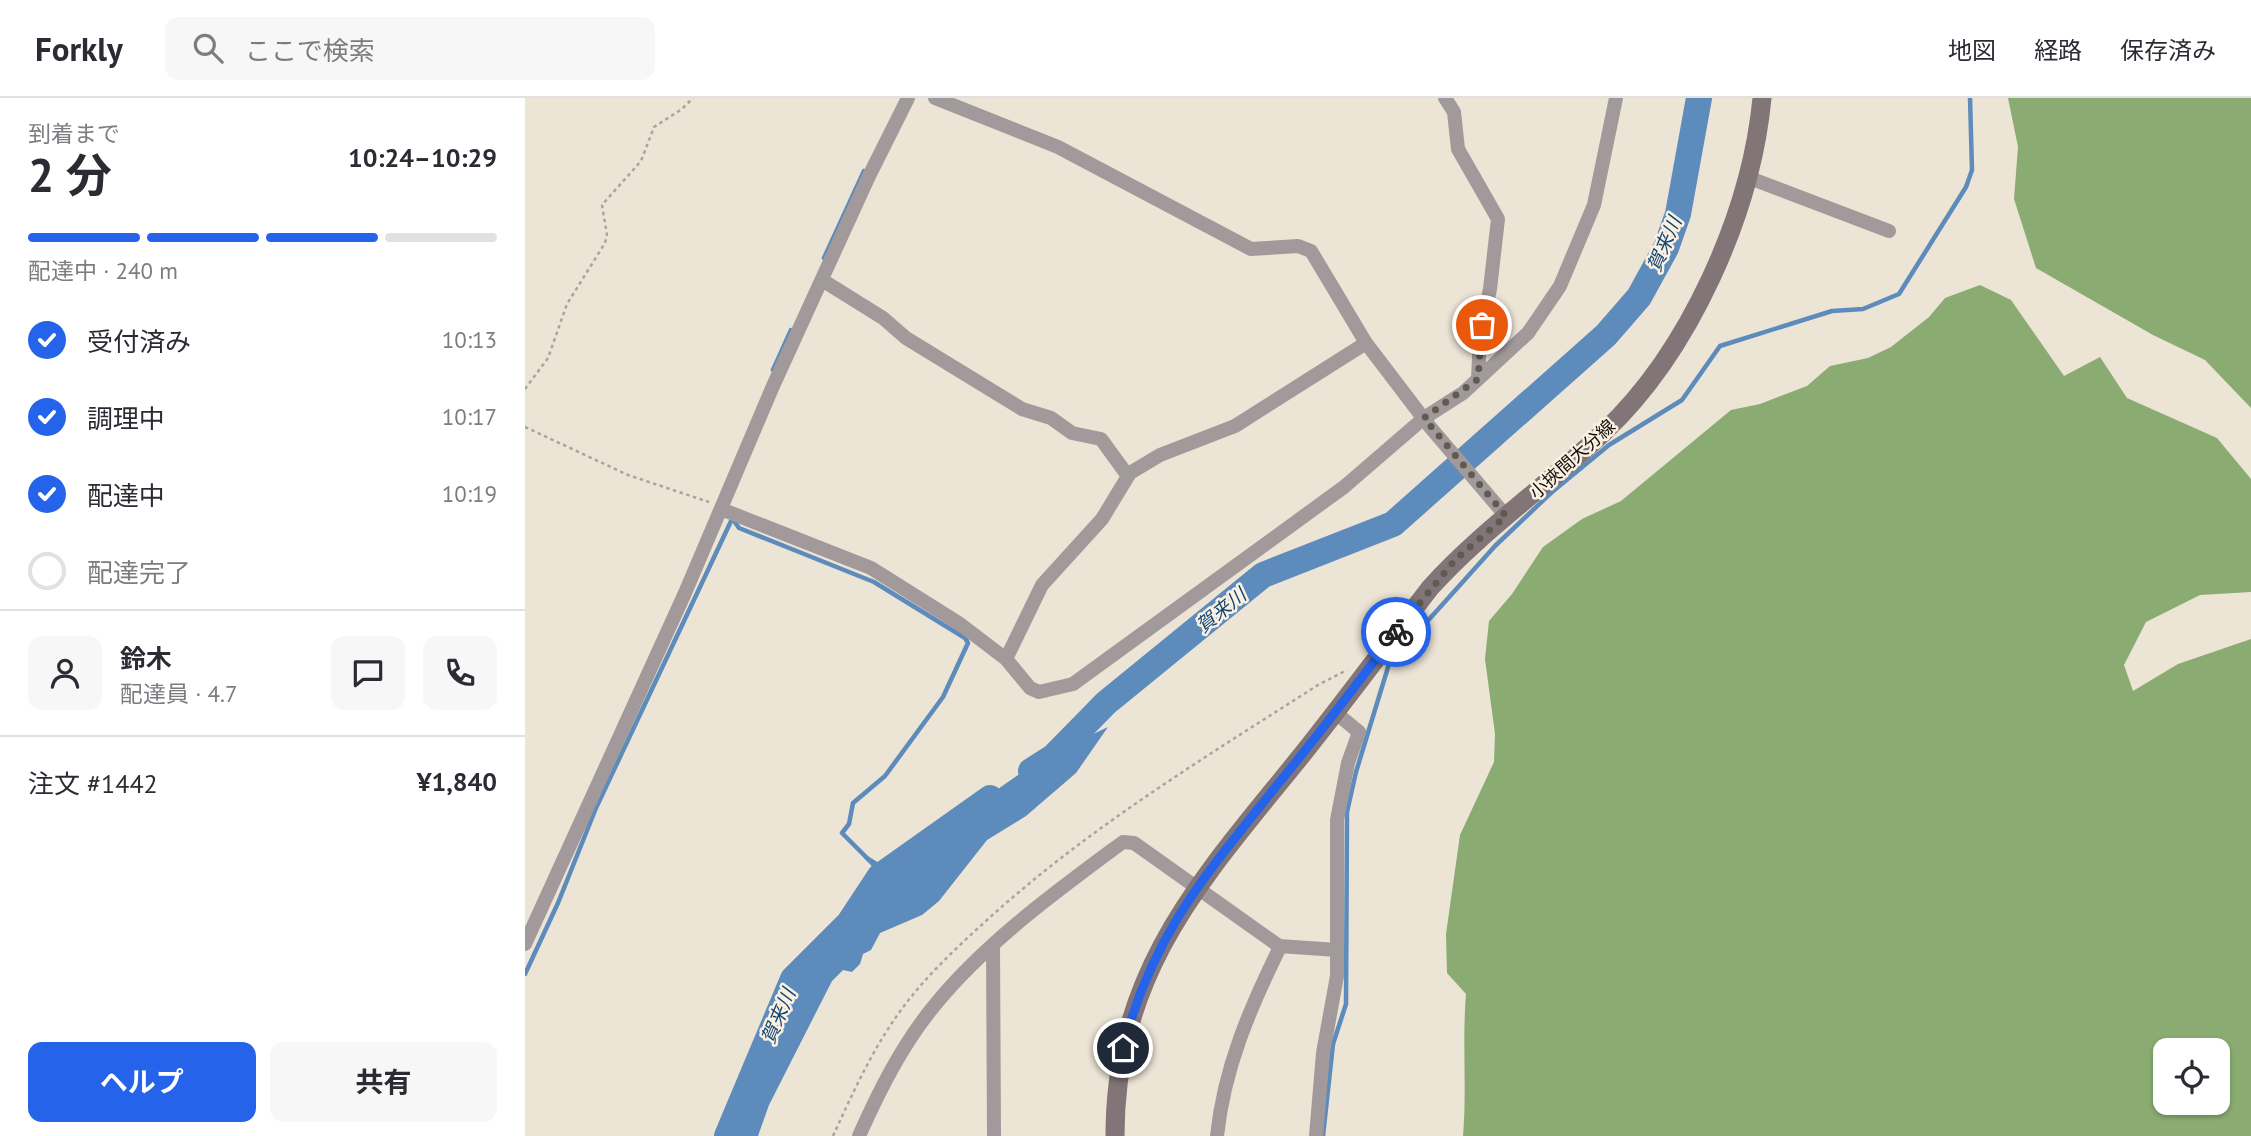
<!DOCTYPE html>
<html lang="ja">
<head>
<meta charset="utf-8">
<style>
  :root { --surface:#fff; --page:#f7f7f7; --text:#2b2b33; --muted:#7c7c81; --line:#e1e1e2; --accent:#2563eb }
  body { margin:0; font-family:"PT Sans","Noto Sans JP",sans-serif; background:var(--page); color:var(--text); height:100vh; display:flex; flex-direction:column; font-size:26px; white-space:nowrap }
  * { box-sizing:border-box; margin:0 }
  p { font-size:23px; color:var(--muted) }
  .icon { flex:none; width:38px; height:38px; fill:none; stroke:currentColor; stroke-width:2; stroke-linecap:round; stroke-linejoin:round }
  .map { position:relative; flex:1; overflow:hidden }
  .side { display:flex; flex-direction:column; background:var(--surface); width:525px }
  .side>* { flex:none }
  .buttons { position:absolute; left:1628px; top:940px; display:grid; gap:14px }
  .buttons a { display:grid; place-items:center; width:77px; height:77px; border-radius:14px; background:var(--surface); box-shadow:0 2px 5px #0004; font-size:35px }
  .pin { position:absolute; display:grid; place-items:center; width:60px; height:60px; color:#fff; margin:-30px; border:4px solid #fff; border-radius:50%; box-shadow:0 2px 7px #0007 }
  .courier { position:absolute; display:grid; place-items:center; width:70px; height:70px; margin:-35px; border:5px solid #2563eb; border-radius:50%; background:#fff; color:#222; box-shadow:0 2px 9px #0007 }
  .head em { font-style:normal; font-weight:700 }
  .head div { display:flex; flex-direction:column-reverse }
  .head { display:flex; align-items:center; justify-content:space-between; height:119px; padding:0 28px }
  h1 { font-size:46px; font-weight:700; line-height:52px }
  .bar { display:grid; grid-template-columns:repeat(4,1fr); gap:10px 7px; align-content:center; height:84px; padding:0 28px }
  .bar i { height:9px; border-radius:5px; background:var(--line) }
  .bar .selected { background:var(--accent) }
  .bar p { grid-column:span 4 }
  .line { display:flex; align-items:center; gap:18px; padding:0 28px; border-top:2px solid var(--line) }
  .line div { flex:1 }
  .round { display:grid; place-items:center; flex:none; width:74px; height:74px; border-radius:14px; background:var(--page) }
  ol { padding:0 28px; list-style:none }
  li { display:flex; align-items:center; gap:21px; height:77px }
  li p { margin-inline-start:auto }
  li .icon { padding:7px; border-radius:50%; background:var(--accent); color:#fff; stroke-width:4 }
  li:last-child { color:var(--muted) }
  li i { width:38px; height:38px; border:4px solid var(--line); border-radius:50% }
  .cta { display:flex; gap:14px; margin-top:auto; padding:14px 28px }
  .cta a { flex:1; height:80px; border-radius:14px; background:var(--accent); color:#fff; font-size:28px; font-weight:700; line-height:80px; text-align:center }
  .cta a+a { background:var(--page); color:var(--text) }
  header { display:flex; align-items:center; gap:42px; box-sizing:border-box; height:98px; padding:0 35px; background:var(--surface); border-bottom:2px solid var(--line) }
  header strong { font-size:33px }
  nav { display:flex; gap:38px; margin-inline-start:auto; font-size:24px }
  .search { width:490px; height:63px; background:var(--page); display:flex; align-items:center; gap:18px; box-sizing:border-box; padding:0 24px; border-radius:14px; color:var(--muted); font-size:26px }
  main { display:flex; flex:1; min-height:0 }
  .map>svg:first-child { display:block }
  .forest { fill:#8aac72; fill-rule:evenodd }
  .water { fill:#5d8bbc }
  .lines { fill:none; stroke-linecap:round; stroke-linejoin:round }
  .stream { stroke:#5d8bbc; stroke-width:4.5 }
  .river { stroke:#5d8bbc; stroke-width:26 }
  .path { stroke:#aba599; stroke-width:2.5; stroke-dasharray:3.5 3.5; stroke-linecap:butt }
  .street { stroke:#a2999b; stroke-width:14 }
  .secondary { stroke:#817578; stroke-width:19 }
  .done { stroke:#605b52; stroke-width:7; stroke-dasharray:0 12.6 }
  .route { stroke:#2563eb; stroke-width:9 }
  .labels { text-anchor:middle; dominant-baseline:central; stroke-width:5; stroke-linejoin:round; paint-order:stroke }
  .street-label { font-size:18px; fill:#14110c; stroke:#faf1e2 }
  .water-label { font-size:19px; font-style:italic; fill:#114473; stroke:#faf1e2 }
</style>
</head>
<body>
<header>
<strong>Forkly</strong>
<div class="search"><svg class="icon" aria-label="search" viewBox="0 0 24 24"><circle cx="10" cy="10" r="6"/><path d="M15 15l6 6"/></svg>ここで検索</div>
<nav><a>地図</a><a>経路</a><a>保存済み</a></nav>
</header>
<main>
<section class="side">
<div class="head"><div><h1>2 分</h1><p>到着まで</p></div><em>10:24–10:29</em></div>
<div class="bar"><i class="selected"></i><i class="selected"></i><i class="selected"></i><i></i><p>配達中 · 240 m</p></div>
<ol>
<li><svg class="icon" aria-label="check" viewBox="0 0 24 24"><path d="M5 12l5 5 9-10"/></svg>受付済み<p>10:13</p></li>
<li><svg class="icon" aria-label="check" viewBox="0 0 24 24"><path d="M5 12l5 5 9-10"/></svg>調理中<p>10:17</p></li>
<li><svg class="icon" aria-label="check" viewBox="0 0 24 24"><path d="M5 12l5 5 9-10"/></svg>配達中<p>10:19</p></li>
<li><i></i>配達完了</li>
</ol>
<div class="line" style="height:126px"><a class="round"><svg class="icon" aria-label="person" viewBox="0 0 24 24"><circle cx="12" cy="8" r="4"/><path d="M4 21q1-7 8-7t8 7"/></svg></a><div><b>鈴木</b><p>配達員 · 4.7</p></div><a class="round"><svg class="icon" aria-label="chat" viewBox="0 0 24 24"><path d="M4 5h16v11H9l-5 4z"/></svg></a><a class="round"><svg class="icon" aria-label="phone" viewBox="0 0 24 24"><path d="M5 4h4l2 5-3 2q2 4 5 5l2-3 5 2v4C11 20 4 13 5 4z"/></svg></a></div>
<div class="line" style="height:91px"><div>注文 #1442</div><b>¥1,840</b></div>
<div class="cta"><a>ヘルプ</a><a>共有</a></div>
</section>
<div class="map">
<svg width="1726" height="1038" viewBox="0 0 1726 1038">
  <rect width="100%" height="100%" fill="#ece4d5"/>
  <path class="forest" d="M1483,0H1726V310L1680,262L1628,237L1511,170L1489,101L1493,49Z
    M1455,187L1486,202L1539,278L1575,259L1602,300L1692,340L1726,381V494L1675,497L1621,524L1599,567L1608,593L1653,566L1726,541V1038H938C942,990 937,944 941,896L922,875L921,836L935,737L969,664L970,636L960,561L964,523L987,496L1018,449L1057,421L1096,403L1206,312L1235,306L1282,288L1305,268L1343,260L1366,249L1404,219L1420,200ZM1692,952V1004H1640V952Z"/>
  <path class="water" d="M583,629L551,675L501,718L462,742L414,803L397,817L355,835L346,852L338,856L335,866L327,874L318,872L307,883L244,1007L233,1038H208L215,1014L287,857L300,840L329,824L361,783L339,760L341,757L372,776L453,705L519,659Z"/>
  <g class="lines">
    <path class="stream" d="M299,160L339,73
      M248,272L266,232
      M207,420L214,430L349,484L440,540L443,545L418,599L360,678L328,705L324,726L317,735L344,762
      M0,876L33,805L71,710L207,421
      M798,1038L808,946L821,906L822,714L831,674L864,566L970,448L1027,394L1084,347L1157,302L1195,248L1307,213L1338,211L1374,196L1441,89L1447,72L1445,0"/>
    <path class="river" d="M506,673L528,659L581,605L738,477L868,426L1081,237L1114,199L1141,150L1153,116L1174,0
      M202,1038L268,881L324,825L355,778L465,700"/>
    <path class="path" d="M0,291L23,260L42,206L80,145L82,137L77,107L116,63L129,29L157,11L168,0
      M0,329L103,377L184,404
      M308,1038C330,990 352,941 386,899C411,868 442,840 472,813C570,726 682,658 793,587L822,572"/>
    <path class="street" d="M410,0L533,49L726,151L773,148L786,153L841,245L905,329L981,418
      M920,0L929,14L933,51L973,121L965,191L955,237L953,281
      M1222,79L1364,133
      M297,182L358,220L381,240L497,311L526,320L547,335L576,341L603,378
      M196,411L346,470L435,526L481,561L505,590L514,594L548,586L819,389L899,320L938,295L1003,235L1035,188L1069,107L1091,0
      M481,561L517,487L577,421L605,375L635,357L710,328L841,245
      M0,846L160,495L248,288L344,78L383,0
      M468,848L469,1038
      M334,1038C354,993 377,947 409,908C461,844 532,793 598,744L609,745L754,848L812,852
      M692,1038C699,970 725,910 755,849
      M791,1038L798,955L812,878V722L823,665L834,634L811,615"/>
    <path class="secondary" d="M590,1038C590,871 678,780 776,658C820,603 862,546 905,490C957,432 1022,388 1079,334C1164,254 1226,116 1237,0"/>
  </g>
  <g class="lines">
    <path class="done" d="M871,534L931,461L981,418L899,320L953,281L957,227"/>
    <path class="route" d="M598,950C627,836 682,775 753,686C794,636 833,585 871,534"/>
  </g>
  <g class="labels">
    <g class="street-label">
      <text transform="translate(1047 361) rotate(-42)">小挾間大分線</text>
    </g>
    <g class="water-label">
      <text transform="translate(1139 146) rotate(-67)">賀来川</text>
      <text transform="translate(696 512) rotate(-39)">賀来川</text>
      <text transform="translate(253 918) rotate(-67)">賀来川</text>
    </g>
  </g>
</svg>
<div class="buttons">
<a><svg class="icon" aria-label="locate" viewBox="0 0 24 24"><circle cx="12" cy="12" r="6"/><path d="M12 2v4M12 18v4M2 12h4M18 12h4"/></svg></a>
</div>
<div class="pin" style="left:957px;top:227px;background:#ea580c"><svg class="icon" aria-label="bag" viewBox="0 0 24 24"><path d="M5 8h14l-1 12H6zM9 8a3 3 0 0 1 6 0"/></svg></div>
<div class="pin" style="left:598px;top:950px;background:#1f2937"><svg class="icon" aria-label="home" viewBox="0 0 24 24"><path d="M3 11l9-7 9 7M6 9v11h12V9"/></svg></div>
<div class="courier" style="left:871px;top:534px"><svg class="icon" aria-label="bike" viewBox="0 0 24 24"><circle cx="6" cy="16" r="4"/><circle cx="18" cy="16" r="4"/><path d="M6 16l4-8h5l3 8M10 8l3 8H6M13 5h3"/></svg></div>
</div>
</main>
</body>
</html>
